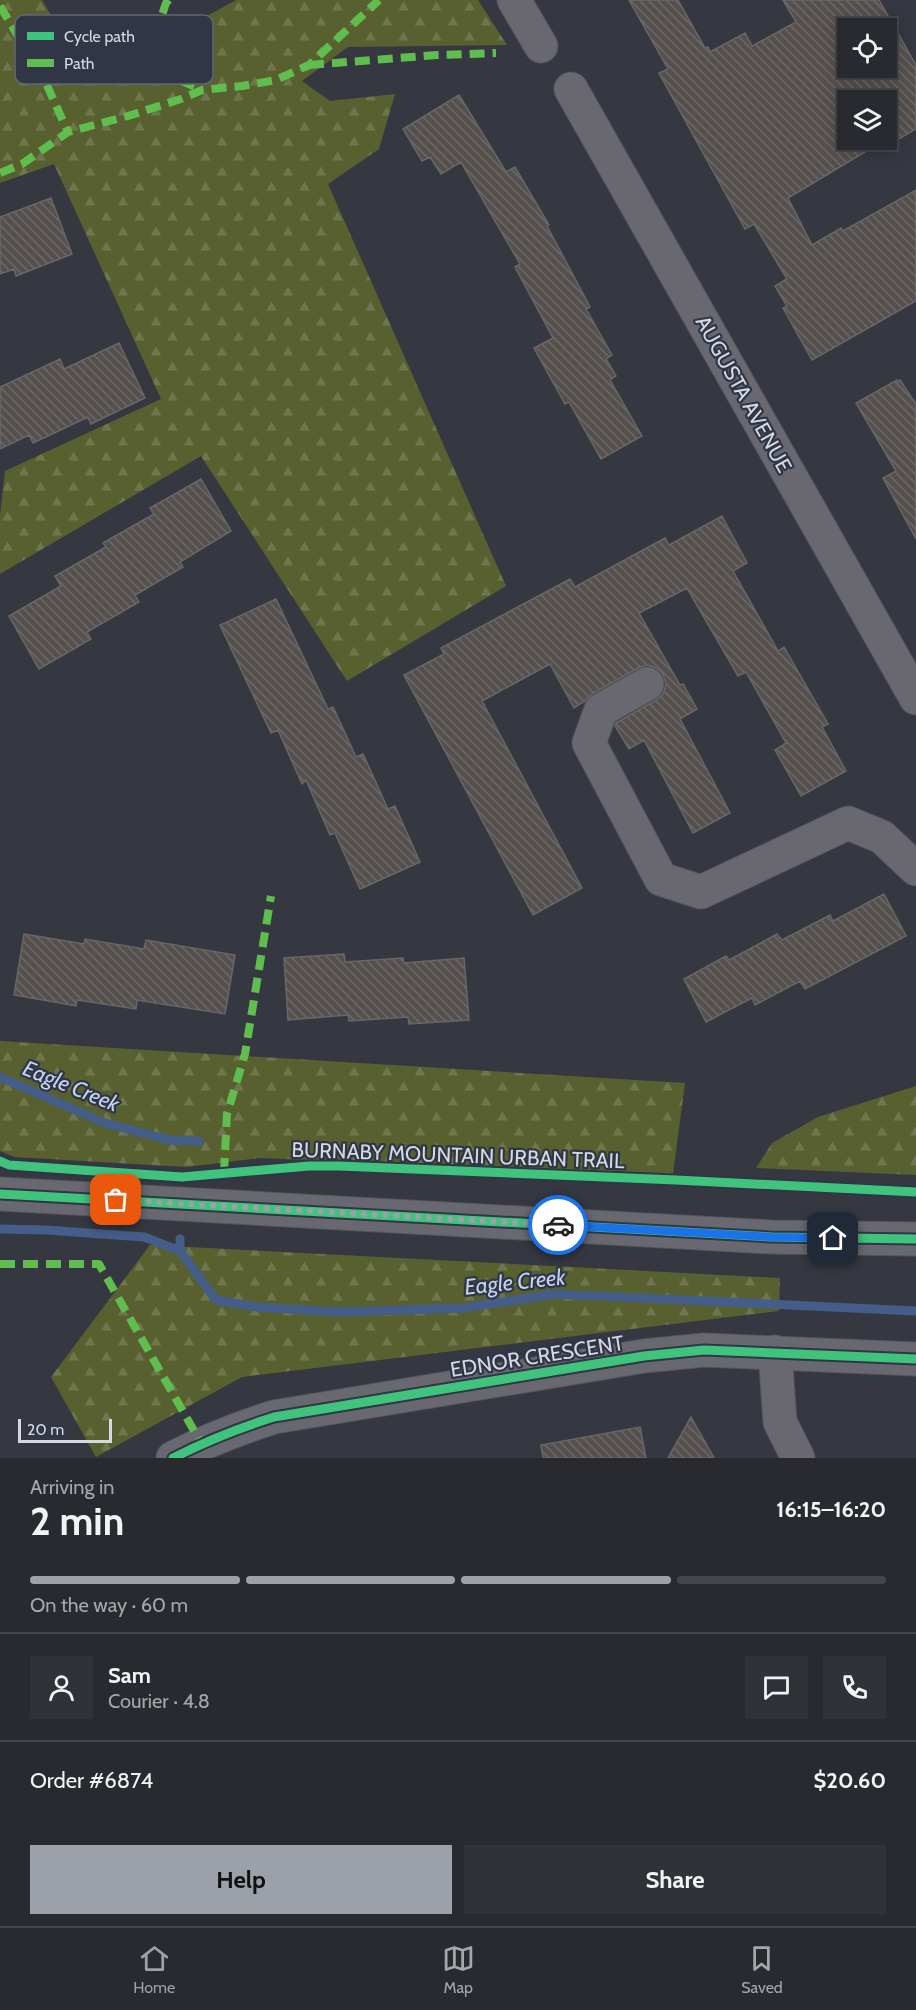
<!DOCTYPE html>
<html lang="en">
<head>
<meta charset="utf-8">
<style>
  :root { --surface:#282a30; --page:#303238; --text:#f1f3f6; --muted:#a5a7ab; --line:#44464c; --accent:#9ca1a9 }
  body { margin:0; font-family:Cabin,sans-serif; background:var(--page); color:var(--text); height:100vh; display:flex; flex-direction:column; font-size:22px; white-space:nowrap }
  * { box-sizing:border-box; margin:0 }
  p { font-size:20px; color:var(--muted) }
  .icon { flex:none; width:33px; height:33px; fill:none; stroke:currentColor; stroke-width:2; stroke-linecap:round; stroke-linejoin:round }
  .map { position:relative; height:1458px; overflow:hidden }
  .drawer { display:flex; flex-direction:column; background:var(--surface); flex:1 }
  .drawer>* { flex:none }
  .controls { position:absolute; left:837px; top:18px; display:grid; gap:12px }
  .controls a { display:grid; place-items:center; width:60px; height:60px; border-radius:0px; background:var(--surface); box-shadow:0 3px 15px #0003,0 0 0 2px var(--line); font-size:30px }
  .scale { position:absolute; left:18px; bottom:15px; width:94px; box-sizing:border-box; padding-left:6px; border:3px solid #d4d9e2; border-top:0; font-size:16px; line-height:21px; white-space:nowrap; color:#d4d9e2; -webkit-text-stroke:4px #303645; paint-order:stroke }
  .pin { position:absolute; display:grid; place-items:center; width:51px; height:51px; color:#fff; margin:-26px; border-radius:12px; box-shadow:0 3px 9px #0006 }
  .courier { position:absolute; display:grid; place-items:center; width:60px; height:60px; margin:-30px; border:4px solid #1a73e8; border-radius:50%; background:#fff; color:#222; box-shadow:0 2px 8px #0007 }
  .headline em { font-style:normal; font-weight:700 }
  .headline div { display:flex; flex-direction:column-reverse }
  .headline { display:flex; align-items:center; justify-content:space-between; height:102px; padding:0 30px }
  h1 { font-size:39px; font-weight:700; line-height:45px }
  .bar { display:grid; grid-template-columns:repeat(4,1fr); gap:9px 6px; align-content:center; height:72px; padding:0 30px }
  .bar i { height:8px; border-radius:4px; background:var(--line) }
  .bar .current { background:var(--accent) }
  .bar p { grid-column:span 4 }
  .line { display:flex; align-items:center; gap:15px; padding:0 30px; border-top:2px solid var(--line) }
  .line div { flex:1 }
  .round { display:grid; place-items:center; flex:none; width:63px; height:63px; border-radius:0px; background:var(--page) }
  .primary-button { display:flex; gap:12px; margin-top:auto; padding:12px 30px }
  .primary-button a { flex:1; height:69px; border-radius:0px; background:var(--accent); color:#111; font-size:24px; font-weight:700; line-height:69px; text-align:center }
  .primary-button a+a { background:var(--page); color:var(--text) }
  .tab-bar { display:flex; justify-content:space-around; align-items:center; height:84px; border-top:2px solid var(--line); background:var(--surface); font-size:16px; color:var(--muted) }
  .tab-bar a { display:grid; justify-items:center; gap:3px }
  .tab-bar .current { color:var(--accent) }
  .map>svg:first-child { display:block }
  .forest { fill:url(#forest-firs) }
  .lines { fill:none; stroke-linecap:round; stroke-linejoin:round }
  .stream { stroke:#445e89; stroke-width:9 }
  .building { fill:url(#building-back-hatch); stroke:#686768; stroke-width:1.5; fill-rule:evenodd }
  .minor-casing { stroke:#52565c; stroke-width:35 }
  .minor { stroke:#696870; stroke-width:33 }
  .quiet { stroke:#5fbe4e; stroke-width:8; stroke-dasharray:15 8; stroke-linecap:butt }
  .cycleway-casing { stroke:#303645; stroke-width:13 }
  .cycleway { stroke:#40c37c; stroke-width:9 }
  .done { stroke:#9ca1a9; stroke-width:6; stroke-dasharray:0 10.8 }
  .route { stroke:#1a73e8; stroke-width:8 }
  .labels { text-anchor:middle; dominant-baseline:central; stroke-width:4.5; stroke-linejoin:round; paint-order:stroke }
  .street-label { font-size:21px; fill:#d4d9e2; stroke:#303645 }
  .water-label { font-size:22px; font-style:italic; fill:#c2d4f1; stroke:#303645 }
  .key { fill:#303645; stroke:#616774; stroke-width:1.5 }
  .key-label { font-size:16px; fill:#d4d9e2 }
</style>
</head>
<body>
<div class="map">
<svg width="916" height="1458" viewBox="0 0 916 1458">
  <defs>
    <pattern id="forest-firs" width="22" height="20" patternUnits="userSpaceOnUse" patternTransform="scale(1.5)"><rect width="22" height="20" fill="#586030"/><path d="M5 1l3.5 6h-7zM16 11l3.5 6h-7z" fill="#6f764e"/></pattern>
    <pattern id="building-back-hatch" width="6" height="6" patternUnits="userSpaceOnUse" patternTransform="scale(1.5)"><rect width="6" height="6" fill="#55504d"/><path d="M-1 5l2 2M0 0l6 6M5-1l2 2" fill="none" stroke="#6d6966"/></pattern>
  </defs>
  <rect width="100%" height="100%" fill="#353840"/>
  <path class="forest" d="M0,0H42L90,81L236,0H478L507,45L348,47L302,81L330,101L395,94L379,149L328,184L506,586L347,681L201,456L0,574V516L5,471L161,399L54,164L0,183Z
    M0,1041L685,1083L673,1174L260,1158L186,1167L15,1157L0,1151Z
    M916,1086V1175L756,1168L772,1143L818,1117Z
    M150,1245L780,1278L779,1311L242,1377L96,1457L51,1377Z"/>
  <g class="lines">
    <path class="stream" d="M0,1077L105,1123L170,1140L199,1141
      M0,1229L46,1230L144,1237L180,1251
      M180,1239V1251L216,1300L257,1307L338,1312L463,1308L554,1294L916,1311"/>
  </g>
  <path class="building" d="M629,0H678L705,48L708,47L710,52L745,33L752,46L796,22L783,0H879L916,65V129L892,143L889,137L886,139V100H848V140H885L788,198L812,245L841,228L843,231L916,190V301L812,360L783,308L787,306L775,286L787,279L754,224L745,229L659,73L668,69ZM848,28H886V68H848Z
    M459,95L506,172L515,167L549,225L547,226L590,307L586,309L612,355L606,359L616,376L610,380L642,436L601,459L569,402L565,404L534,348L553,338L515,267L520,264L461,162L441,174L430,157L422,161L403,129Z
    M51,198L72,254L16,276L14,269L0,274V217Z
    M119,343L145,398L91,424L88,417L33,443L29,435L0,449V387L60,359L64,369Z
    M897,380L898,382L900,380L916,404V539L883,478L896,471L856,403Z
    M201,479L231,531L180,562L183,567L135,595L139,602L87,632L91,639L39,669L9,616L61,586L55,576L106,547L103,543L154,514L150,508Z
    M722,516L747,563L733,571L778,651L784,647L828,724L822,727L846,771L801,796L775,750L786,743L746,672L738,676L687,588L639,613L680,685L683,684L697,709L680,719L730,813L693,833L644,740L629,749L615,726L616,723L656,700L663,694L666,684L663,674L656,668L647,665L638,668L592,694L585,701L574,708L550,664L482,701L582,888L533,915L404,675L444,654L441,648L570,579L575,587L665,538L669,545Z
    M276,599L328,709L333,707L356,757L363,754L388,809L395,806L420,862L360,889L335,833L330,835L306,780L302,784L278,730L271,733L220,625Z
    M884,894L906,936L805,989L800,981L755,1005L752,998L706,1022L684,979L726,956L729,960L777,934L782,940L830,915L833,921Z
    M24,934L84,944L85,939L144,949L146,940L235,955L225,1014L137,1000L136,1009L77,1000L76,1006L14,995Z
    M344,954L345,962L403,958L404,963L464,958L469,1020L409,1024L408,1017L349,1021L348,1015L288,1020L284,958Z
    M691,1417L714,1458H668Z
    M640,1427L646,1458H543L541,1445Z"/>
  <g class="lines">
    <g class="minor-casing">
      <path id="minor" d="M514,0L541,46
        M571,89L916,698
        M647,684L601,710L589,743L661,879L701,892L848,823L882,837L916,869
        M0,1194L771,1237L916,1239
        M775,1352L780,1422L798,1458
        M173,1458C206,1441 239,1428 274,1417L644,1356L704,1350L916,1359"/>
    </g>
    <use href="#minor" class="minor"/>
    <path class="quiet" d="M169,0L166,3L155,36L173,77L202,90
      M0,6L45,81L68,132
      M309,65L437,55L496,53
      M0,173L22,164L68,132L128,116L181,99L202,90L242,86L276,80L309,65L379,0
      M224,1173L227,1114L245,1054L271,896
      M0,1264H99L201,1443"/>
    <g class="cycleway-casing">
      <path id="cycleway" d="M0,1161L9,1165L182,1177L309,1166H339L676,1180L916,1192
        M0,1194L771,1237L916,1239
        M173,1458C206,1441 239,1428 274,1417L644,1356L704,1350L916,1359"/>
    </g>
    <use href="#cycleway" class="cycleway"/>
  </g>
  <g class="lines">
    <path class="done" d="M116,1200L558,1225"/>
    <path class="route" d="M558,1225L771,1237L833,1238"/>
  </g>
  <g class="labels">
    <g class="street-label">
      <text transform="translate(744 394) rotate(61)">AUGUSTA AVENUE</text>
      <text transform="translate(458 1155) rotate(2)">BURNABY MOUNTAIN URBAN TRAIL</text>
      <text transform="translate(537 1356) rotate(-9)">EDNOR CRESCENT</text>
    </g>
    <g class="water-label">
      <text transform="translate(71 1086) rotate(22)">Eagle Creek</text>
      <text transform="translate(515 1282) rotate(-6)">Eagle Creek</text>
    </g>
  </g>
  <rect x="15" y="15" width="198" height="69" rx="9" class="key"/>
  <rect x="27" y="32" width="27" height="8" fill="#40c37c"/>
  <rect x="27" y="59" width="27" height="8" fill="#5fbe4e"/>
  <g class="key-label">
    <text x="64" y="42">Cycle path</text>
    <text x="64" y="69">Path</text>
  </g>
</svg>
<div class="controls">
<a><svg class="icon" aria-label="locate" viewBox="0 0 24 24"><circle cx="12" cy="12" r="6"/><path d="M12 2v4M12 18v4M2 12h4M18 12h4"/></svg></a>
<a><svg class="icon" aria-label="layers" viewBox="0 0 24 24"><path d="M12 4l9 5-9 5-9-5zM3 14l9 5 9-5"/></svg></a>
</div>
<div class="scale">20 m</div>
<div class="pin" style="left:116px;top:1200px;background:#ea580c"><svg class="icon" aria-label="bag" viewBox="0 0 24 24"><path d="M5 8h14l-1 12H6zM9 8a3 3 0 0 1 6 0"/></svg></div>
<div class="pin" style="left:833px;top:1238px;background:#1f2937"><svg class="icon" aria-label="home" viewBox="0 0 24 24"><path d="M3 11l9-7 9 7M6 9v11h12V9"/></svg></div>
<div class="courier" style="left:558px;top:1225px"><svg class="icon" aria-label="car" viewBox="0 0 24 24"><path d="M5 17H2v-5l4-1 3-4h7l3 4 3 1v5h-3M9 17h6M6 11h13"/><circle cx="7" cy="17" r="2"/><circle cx="17" cy="17" r="2"/></svg></div>
</div>
<section class="drawer">
<div class="headline"><div><h1>2 min</h1><p>Arriving in</p></div><em>16:15–16:20</em></div>
<div class="bar"><i class="current"></i><i class="current"></i><i class="current"></i><i></i><p>On the way · 60 m</p></div>
<div class="line" style="height:108px"><a class="round"><svg class="icon" aria-label="person" viewBox="0 0 24 24"><circle cx="12" cy="8" r="4"/><path d="M4 21q1-7 8-7t8 7"/></svg></a><div><b>Sam</b><p>Courier · 4.8</p></div><a class="round"><svg class="icon" aria-label="chat" viewBox="0 0 24 24"><path d="M4 5h16v11H9l-5 4z"/></svg></a><a class="round"><svg class="icon" aria-label="phone" viewBox="0 0 24 24"><path d="M5 4h4l2 5-3 2q2 4 5 5l2-3 5 2v4C11 20 4 13 5 4z"/></svg></a></div>
<div class="line" style="height:78px"><div>Order #6874</div><b>$20.60</b></div>
<div class="primary-button"><a>Help</a><a>Share</a></div>
</section>
<nav class="tab-bar">
<a class="current"><svg class="icon" aria-label="home" viewBox="0 0 24 24"><path d="M3 11l9-7 9 7M6 9v11h12V9"/></svg>Home</a>
<a><svg class="icon" aria-label="map" viewBox="0 0 24 24"><path d="M3 6l6-2 6 2 6-2v14l-6 2-6-2-6 2zM9 4v14M15 6v14"/></svg>Map</a>
<a><svg class="icon" aria-label="saved" viewBox="0 0 24 24"><path d="M7 4h10v16l-5-4-5 4z"/></svg>Saved</a>
</nav>
</body>
</html>
